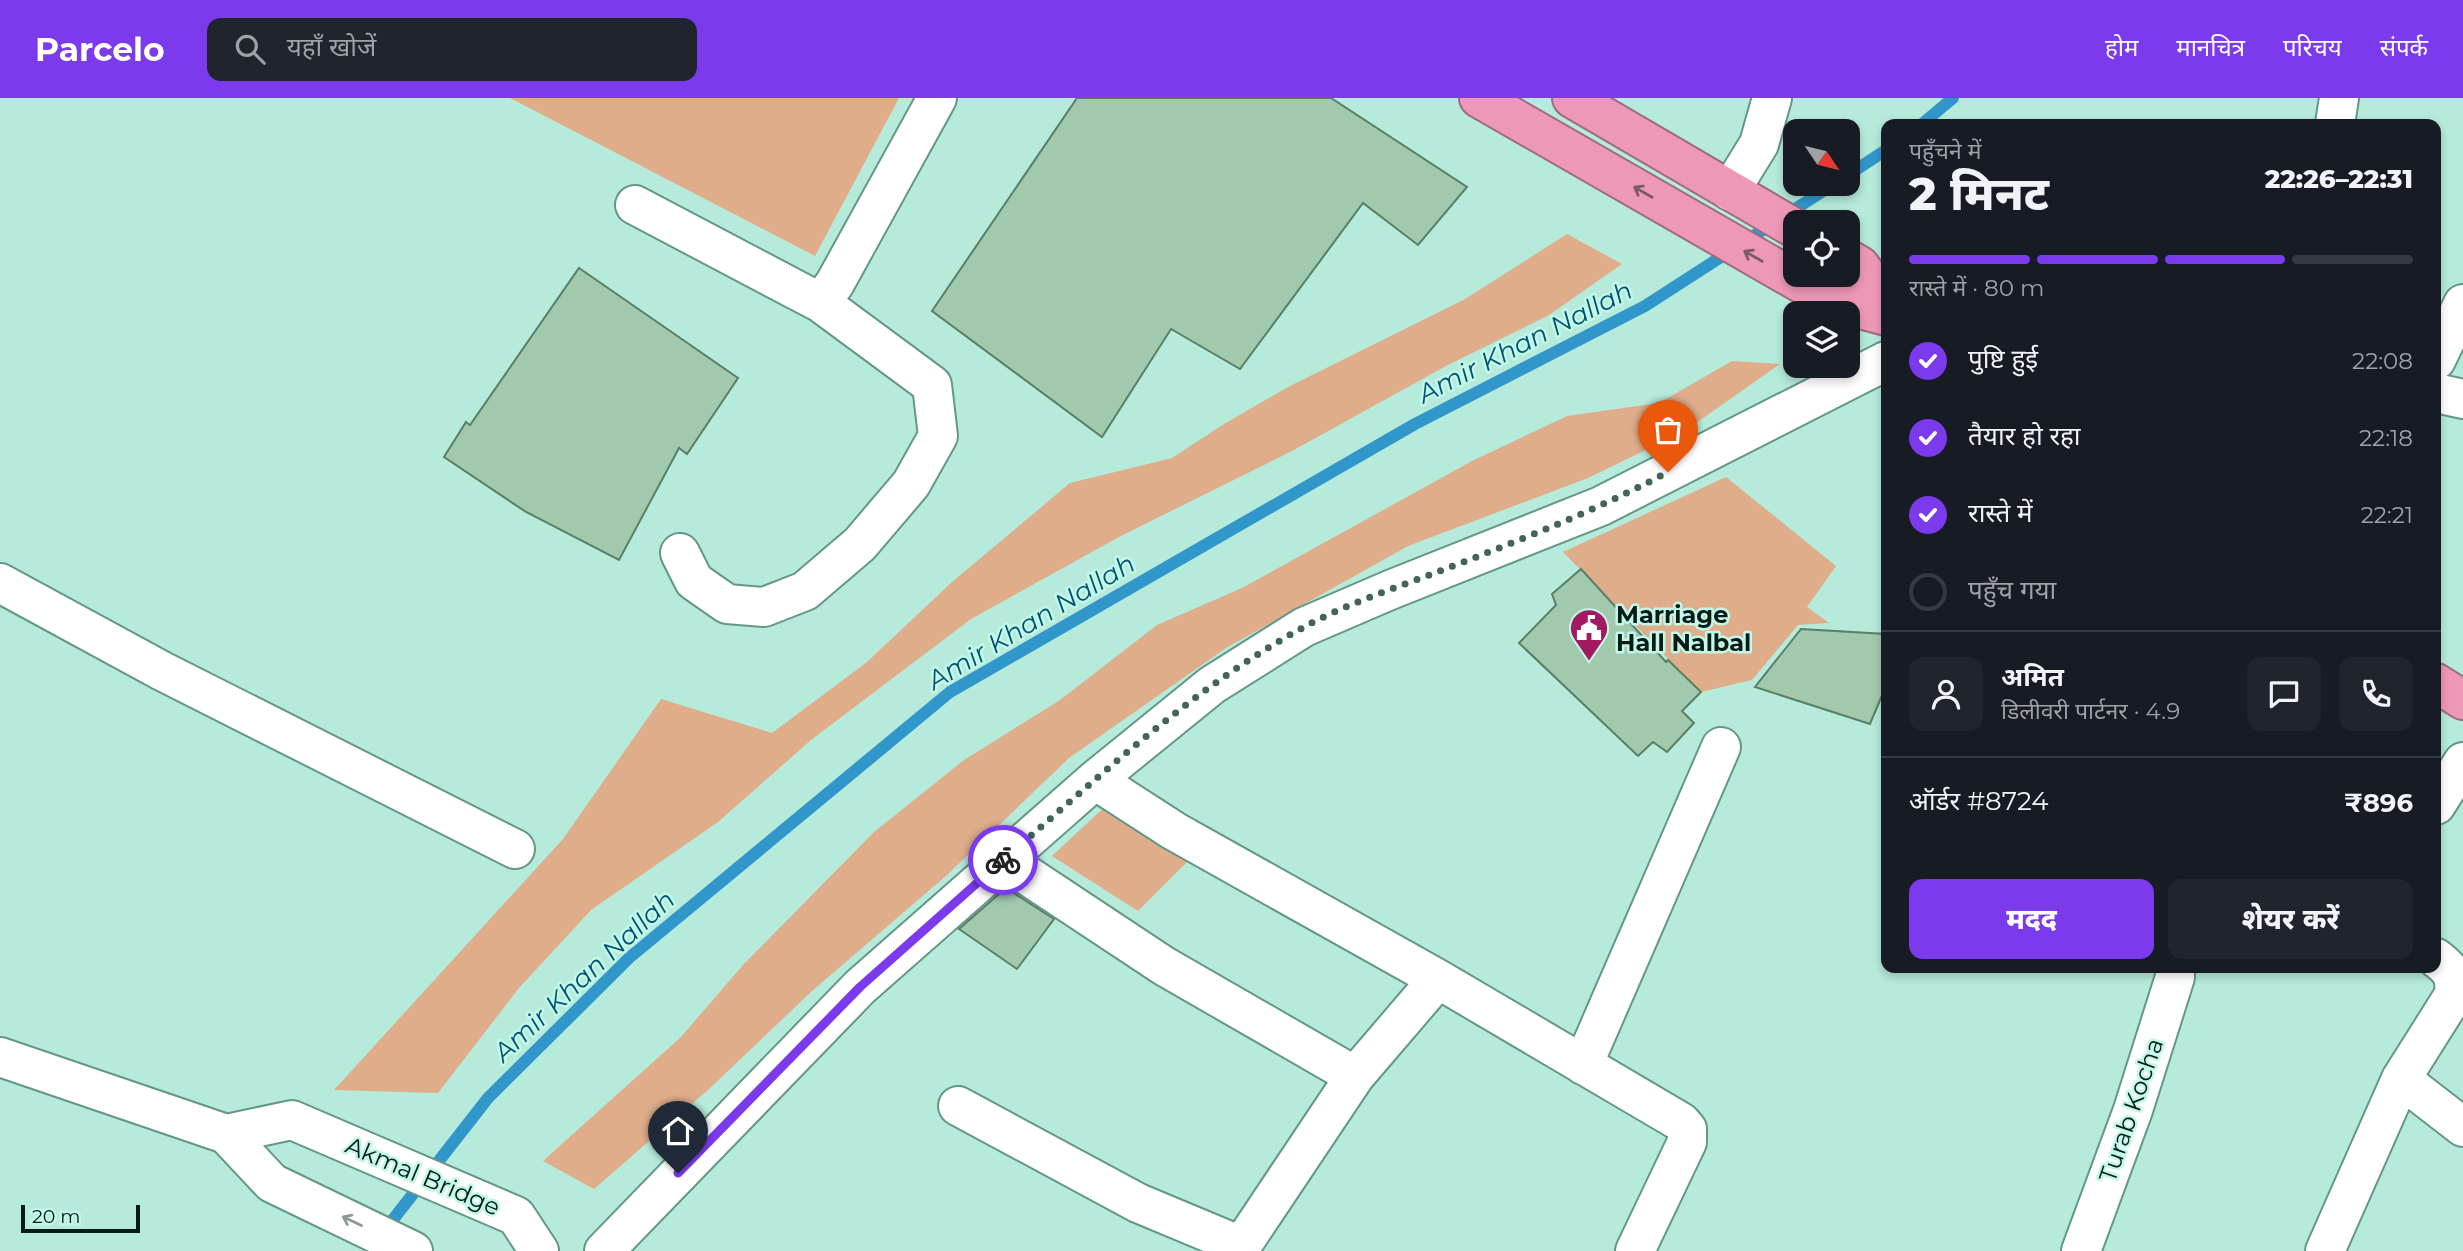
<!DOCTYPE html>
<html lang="hi">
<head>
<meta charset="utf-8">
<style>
  :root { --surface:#171b24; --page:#20242c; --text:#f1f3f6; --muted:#9ea1a6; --line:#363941; --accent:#7c3aed }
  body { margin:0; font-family:Montserrat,"Noto Sans Devanagari",sans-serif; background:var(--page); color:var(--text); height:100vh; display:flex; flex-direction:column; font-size:26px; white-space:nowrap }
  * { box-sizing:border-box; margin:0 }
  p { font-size:23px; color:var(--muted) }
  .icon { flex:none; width:38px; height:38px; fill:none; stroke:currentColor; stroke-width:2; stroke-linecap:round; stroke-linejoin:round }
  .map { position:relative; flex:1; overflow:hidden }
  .drawer { position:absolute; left:1881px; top:21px; width:560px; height:854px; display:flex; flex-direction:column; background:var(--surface); border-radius:14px; box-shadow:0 4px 10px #0003 }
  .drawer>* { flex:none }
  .needle { width:46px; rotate:125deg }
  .tools { position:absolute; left:1783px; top:21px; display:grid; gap:14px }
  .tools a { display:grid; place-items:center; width:77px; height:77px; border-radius:14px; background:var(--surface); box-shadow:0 4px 10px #0003; font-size:35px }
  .scale { position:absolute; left:21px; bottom:18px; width:119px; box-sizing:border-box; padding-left:7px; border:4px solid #061b16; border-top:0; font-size:19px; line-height:24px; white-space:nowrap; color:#061b16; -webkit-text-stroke:5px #c2f8e8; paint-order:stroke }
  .pin { position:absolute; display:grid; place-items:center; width:60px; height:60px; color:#fff; margin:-72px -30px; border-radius:50% 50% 50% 0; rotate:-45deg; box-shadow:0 0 7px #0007 }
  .pin .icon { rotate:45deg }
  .courier { position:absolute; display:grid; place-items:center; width:70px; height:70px; margin:-35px; border:5px solid #7c3aed; border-radius:50%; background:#fff; color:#222; box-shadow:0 2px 9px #0007 }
  .overview em { font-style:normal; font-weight:800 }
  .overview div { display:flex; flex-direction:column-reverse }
  .overview { display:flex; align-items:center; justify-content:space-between; height:119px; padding:0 28px }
  h1 { font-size:46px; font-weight:800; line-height:52px }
  .bar { display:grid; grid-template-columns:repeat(4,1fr); gap:10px 7px; align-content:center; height:84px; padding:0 28px }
  .bar i { height:9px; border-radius:5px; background:var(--line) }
  .bar .active { background:var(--accent) }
  .bar p { grid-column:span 4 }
  .line { display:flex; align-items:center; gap:18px; padding:0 28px; border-top:2px solid var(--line) }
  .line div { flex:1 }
  .round { display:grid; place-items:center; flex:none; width:74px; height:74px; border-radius:14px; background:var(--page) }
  ol { padding:0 28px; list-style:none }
  li { display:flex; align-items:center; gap:21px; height:77px }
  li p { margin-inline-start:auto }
  li .icon { padding:7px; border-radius:50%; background:var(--accent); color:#fff; stroke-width:4 }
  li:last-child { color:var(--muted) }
  li i { width:38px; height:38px; border:4px solid var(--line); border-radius:50% }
  .cta { display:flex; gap:14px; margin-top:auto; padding:14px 28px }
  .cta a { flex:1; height:80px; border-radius:14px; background:var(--accent); color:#fff; font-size:28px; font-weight:800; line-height:80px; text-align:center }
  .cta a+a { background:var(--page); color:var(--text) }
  header { display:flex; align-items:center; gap:42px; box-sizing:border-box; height:98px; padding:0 35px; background:var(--accent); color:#fff }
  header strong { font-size:33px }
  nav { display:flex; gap:38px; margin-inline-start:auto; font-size:24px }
  .search { width:490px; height:63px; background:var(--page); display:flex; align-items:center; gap:18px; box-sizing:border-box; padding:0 24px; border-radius:14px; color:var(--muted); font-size:26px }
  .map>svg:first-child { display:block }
  .green { fill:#dfad8a }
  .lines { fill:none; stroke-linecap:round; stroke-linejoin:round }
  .stream { stroke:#3197cb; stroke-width:12 }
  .building { fill:#a0c9ae; stroke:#597f66; stroke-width:2 }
  .minor-casing { stroke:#659789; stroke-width:42 }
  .highway-casing { stroke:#9d6c7f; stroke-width:42 }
  .minor { stroke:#fff; stroke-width:38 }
  .highway { stroke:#ee98b8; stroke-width:38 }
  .oneway { stroke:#7a5a67 }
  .oneway2 { stroke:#8f9896 }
  .done { stroke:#44635b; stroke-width:7; stroke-dasharray:0 12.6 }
  .route { stroke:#7c3aed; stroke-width:9 }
  .labels { text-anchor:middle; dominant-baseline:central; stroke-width:5; stroke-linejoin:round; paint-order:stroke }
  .poi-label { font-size:24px; font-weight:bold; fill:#061b16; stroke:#c2f8e8; text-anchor:start }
  .street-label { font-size:24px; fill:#061b16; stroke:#c2f8e8 }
  .water-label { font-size:26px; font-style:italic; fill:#005275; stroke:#c2f8e8 }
</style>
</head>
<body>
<header>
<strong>Parcelo</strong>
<div class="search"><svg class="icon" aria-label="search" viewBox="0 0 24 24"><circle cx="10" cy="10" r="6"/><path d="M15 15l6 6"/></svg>यहाँ खोजें</div>
<nav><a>होम</a><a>मानचित्र</a><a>परिचय</a><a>संपर्क</a></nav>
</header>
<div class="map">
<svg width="2463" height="1153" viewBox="0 0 2463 1153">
  <rect width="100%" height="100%" fill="#b6eadb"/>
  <path class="green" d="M510,0H899L815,158Z
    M1567,136L1622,166L1549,217L1446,268L1292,353L1119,439L971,521L811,642L718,724L591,812L519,890L438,995L334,992L563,741L661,601L772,635L867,564L952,484L1070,385L1172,360L1224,326L1290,288L1465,201Z
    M1732,263L1780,266L1683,334L1588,380L1408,448L1226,550L1069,660L947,777L812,893L709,991L594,1091L543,1063L681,939L743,867L874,734L964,662L1060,602L1157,527L1242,490L1472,363L1567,318L1659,305Z
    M1726,379L1836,468L1807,509L1829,525L1798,527L1752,582L1701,594L1563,454Z
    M1111,703L1193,758L1138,813L1052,758Z"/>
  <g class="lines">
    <path class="stream" d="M1922,26L1953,0
      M1848,77L1886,52
      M384,1133L488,1000L629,860L950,594L1415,326L1645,208L1834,86"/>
  </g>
  <path class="building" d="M1077,0H1331L1467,89L1418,147L1363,105L1240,271L1171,231L1102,339L932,213Z
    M579,170L738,280L687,356L679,350L619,462L526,414L444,359L466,324L470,327Z
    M1581,471L1666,564L1668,562L1701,594L1682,613L1694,625L1667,654L1653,644L1638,658L1519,545L1556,507L1552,496Z
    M1801,531L1886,536V588L1870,626L1755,589Z
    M1006,790L1054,821L1017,871L959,831Z"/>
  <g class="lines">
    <g class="minor-casing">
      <path id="minor" d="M2335,26L2339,0
        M1730,93L1759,46L1772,0
        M635,107L821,205
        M2436,262L2463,206
        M2436,295L2463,301
        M680,455L694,483L727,506L764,509L805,493L860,446L911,386L938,338L932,287L821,205L835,185L937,0
        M0,485L162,573L515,751
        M1095,682L1174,733L1438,881L1681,1024L1687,1031V1044L1635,1153
        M2436,707L2463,664
        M1004,762L1164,868L1355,978
        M0,959L226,1036L292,1022L516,1118L539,1153
        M1583,967L1721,649
        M2401,981L2463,1029
        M958,1008L1138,1105L1241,1148
        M226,1036L272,1085L413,1153
        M604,1153L860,889L1095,682L1212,587L1304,529L1390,492L1601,408L1886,263
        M1238,1153L1355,978L1438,881
        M2081,1153L2133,1012L2175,879V870
        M2325,1153L2401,981L2454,897C2456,878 2451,871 2436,860"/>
    </g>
    <g class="highway-casing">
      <path id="highway" d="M1479,0L1834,204L1886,218
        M1572,0L1796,131
        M1848,161L1860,168L1886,203
        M2436,585L2463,602"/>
    </g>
    <use href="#minor" class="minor"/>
    <use href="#highway" class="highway"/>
  </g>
  <defs><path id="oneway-shaft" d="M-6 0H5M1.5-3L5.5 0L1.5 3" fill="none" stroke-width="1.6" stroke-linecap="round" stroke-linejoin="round" transform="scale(1.75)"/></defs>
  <g class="oneway">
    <use href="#oneway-shaft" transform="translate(1643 94) rotate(-150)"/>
    <use href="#oneway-shaft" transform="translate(1753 158) rotate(-150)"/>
  </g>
  <use class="oneway2" href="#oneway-shaft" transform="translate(352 1123) rotate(-154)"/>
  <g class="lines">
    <path class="done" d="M1003,762C1098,680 1192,590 1304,529C1346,506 1395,490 1440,473C1518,443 1595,413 1668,374"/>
    <path class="route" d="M678,1075L860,889L1003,762"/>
  </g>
  <defs>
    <g id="civic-pin" transform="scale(2.0125)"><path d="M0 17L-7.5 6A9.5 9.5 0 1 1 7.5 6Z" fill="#a41a62" stroke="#c2f8e8"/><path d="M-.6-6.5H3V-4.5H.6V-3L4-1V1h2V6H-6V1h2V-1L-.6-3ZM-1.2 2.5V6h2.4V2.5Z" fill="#fff"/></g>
  </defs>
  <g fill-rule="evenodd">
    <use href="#civic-pin" x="1589" y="530"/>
  </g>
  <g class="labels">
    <g class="poi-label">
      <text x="1616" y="516">Marriage<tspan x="1616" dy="28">Hall Nalbal</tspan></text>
    </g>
    <g class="street-label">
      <text transform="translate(2131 1012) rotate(-71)">Turab Kocha</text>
      <text transform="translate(423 1078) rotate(23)">Akmal Bridge</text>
    </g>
    <g class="water-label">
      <text transform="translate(1525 244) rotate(-27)">Amir Khan Nallah</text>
      <text transform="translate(1031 524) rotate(-31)">Amir Khan Nallah</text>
      <text transform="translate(584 878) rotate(-43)">Amir Khan Nallah</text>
    </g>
  </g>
</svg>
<div class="tools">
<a><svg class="needle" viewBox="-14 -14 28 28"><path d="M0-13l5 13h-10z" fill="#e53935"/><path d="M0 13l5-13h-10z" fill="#9ea1a6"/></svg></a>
<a><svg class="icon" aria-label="locate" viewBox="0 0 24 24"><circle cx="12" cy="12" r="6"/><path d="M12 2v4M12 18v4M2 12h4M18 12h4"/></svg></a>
<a><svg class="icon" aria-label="layers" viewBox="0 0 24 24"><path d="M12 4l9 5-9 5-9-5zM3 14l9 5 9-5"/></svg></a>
</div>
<div class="scale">20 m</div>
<div class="pin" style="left:1668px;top:374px;background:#ea580c"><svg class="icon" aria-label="bag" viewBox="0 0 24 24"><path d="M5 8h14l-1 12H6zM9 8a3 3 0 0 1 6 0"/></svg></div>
<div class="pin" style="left:678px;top:1075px;background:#1f2937"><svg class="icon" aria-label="home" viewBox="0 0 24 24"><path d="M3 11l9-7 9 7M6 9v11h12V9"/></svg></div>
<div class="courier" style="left:1003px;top:762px"><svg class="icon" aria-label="bike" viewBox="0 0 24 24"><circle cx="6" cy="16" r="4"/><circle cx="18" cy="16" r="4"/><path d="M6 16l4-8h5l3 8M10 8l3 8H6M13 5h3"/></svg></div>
<section class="drawer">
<div class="overview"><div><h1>2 मिनट</h1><p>पहुँचने में</p></div><em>22:26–22:31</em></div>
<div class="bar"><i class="active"></i><i class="active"></i><i class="active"></i><i></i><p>रास्ते में · 80 m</p></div>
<ol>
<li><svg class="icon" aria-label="check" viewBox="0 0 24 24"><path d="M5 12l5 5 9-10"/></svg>पुष्टि हुई<p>22:08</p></li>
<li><svg class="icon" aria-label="check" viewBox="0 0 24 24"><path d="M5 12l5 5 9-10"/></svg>तैयार हो रहा<p>22:18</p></li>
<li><svg class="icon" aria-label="check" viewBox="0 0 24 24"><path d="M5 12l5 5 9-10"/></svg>रास्ते में<p>22:21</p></li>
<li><i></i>पहुँच गया</li>
</ol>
<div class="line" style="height:126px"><a class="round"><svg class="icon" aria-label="person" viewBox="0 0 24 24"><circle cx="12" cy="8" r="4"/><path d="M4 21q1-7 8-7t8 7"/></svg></a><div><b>अमित</b><p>डिलीवरी पार्टनर · 4.9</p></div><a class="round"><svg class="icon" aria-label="chat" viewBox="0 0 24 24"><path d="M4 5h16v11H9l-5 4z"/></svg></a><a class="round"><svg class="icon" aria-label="phone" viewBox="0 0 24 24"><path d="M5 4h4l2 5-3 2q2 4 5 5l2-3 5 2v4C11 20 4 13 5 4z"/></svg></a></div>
<div class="line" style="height:91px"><div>ऑर्डर #8724</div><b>₹896</b></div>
<div class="cta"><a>मदद</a><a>शेयर करें</a></div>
</section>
</div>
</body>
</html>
